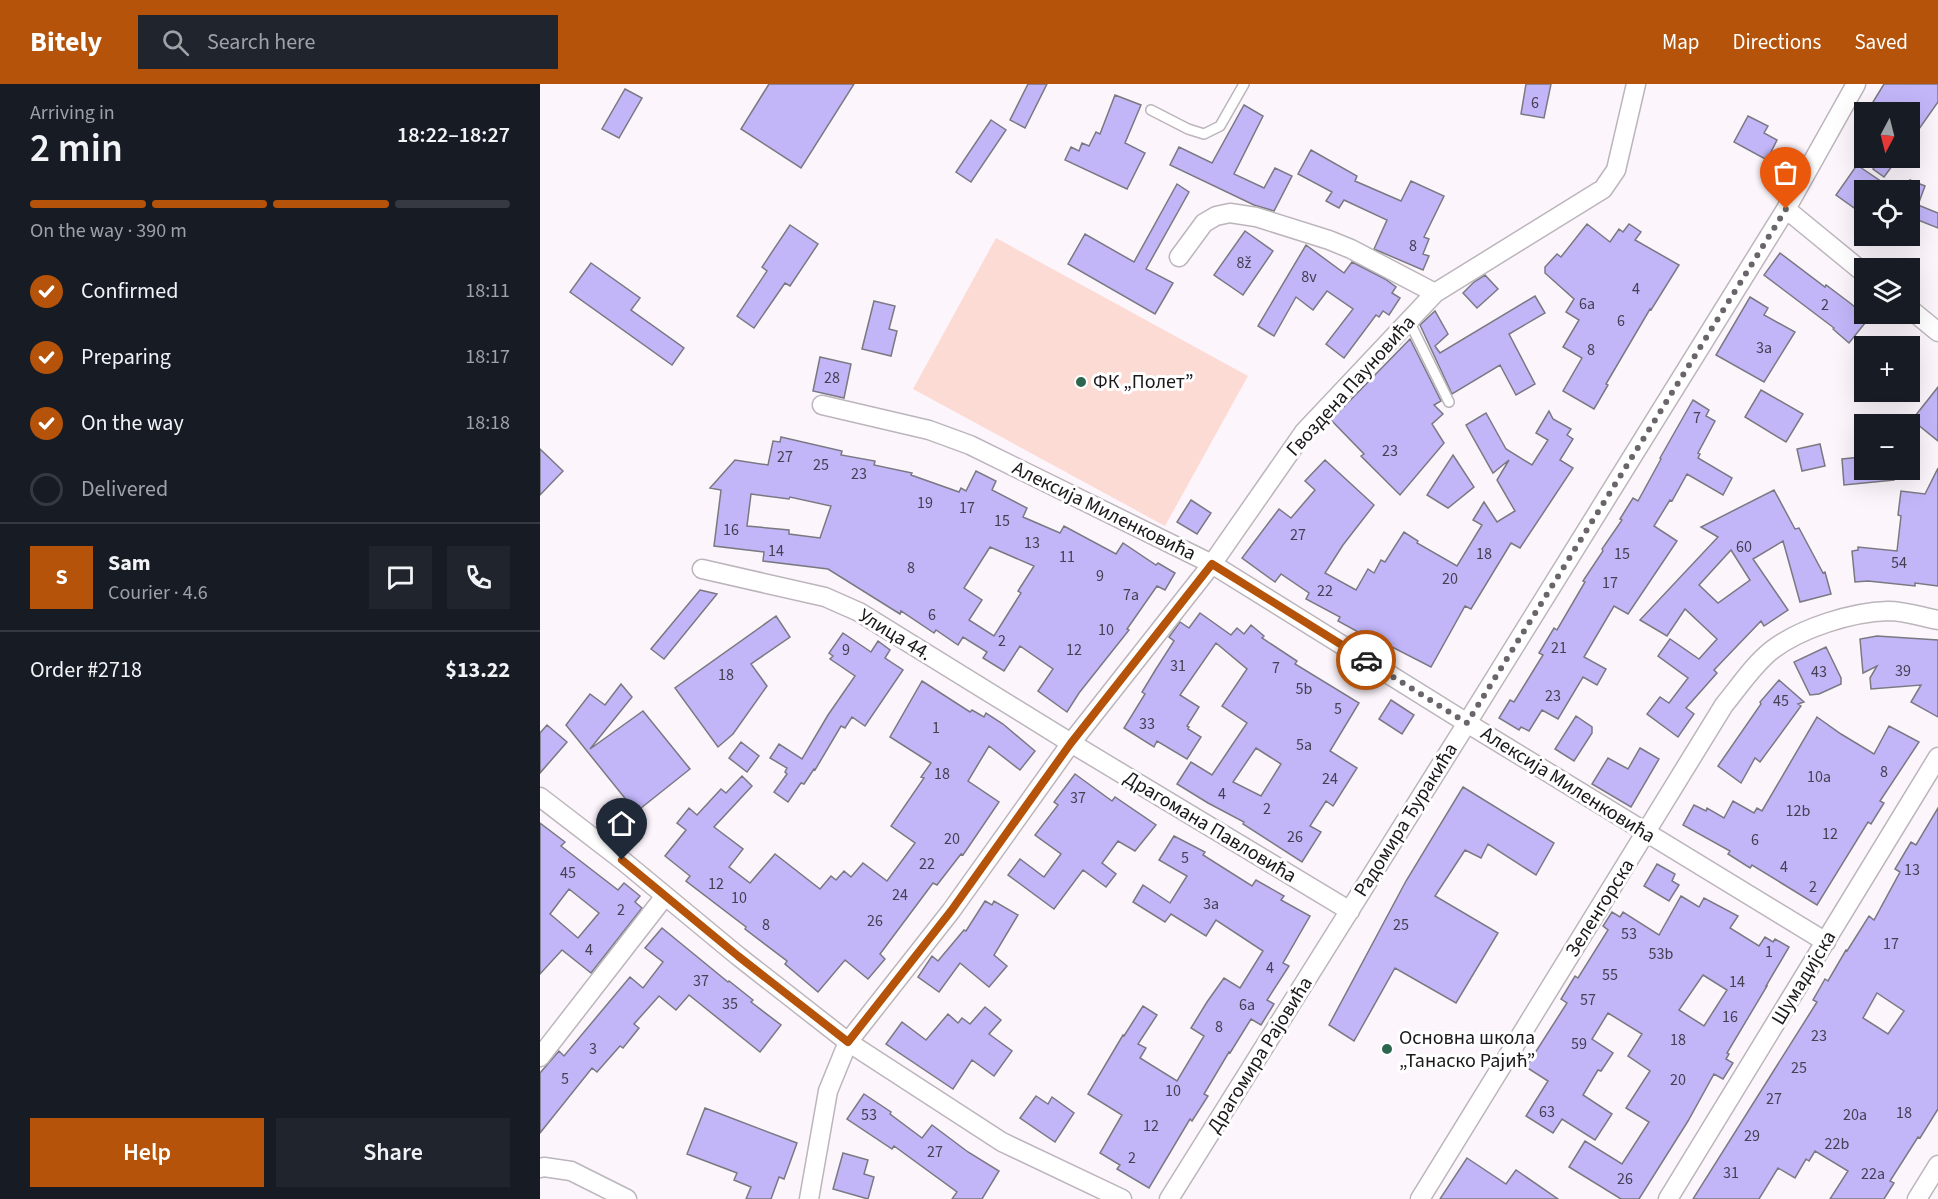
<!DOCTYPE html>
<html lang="en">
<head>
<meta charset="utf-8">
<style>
  :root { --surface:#171b24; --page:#20242c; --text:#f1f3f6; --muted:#9ea1a6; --line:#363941; --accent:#b45309 }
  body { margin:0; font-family:"Source Sans 3",sans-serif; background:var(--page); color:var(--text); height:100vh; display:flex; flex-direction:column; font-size:22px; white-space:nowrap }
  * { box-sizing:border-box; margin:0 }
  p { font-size:20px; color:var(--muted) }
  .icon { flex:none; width:33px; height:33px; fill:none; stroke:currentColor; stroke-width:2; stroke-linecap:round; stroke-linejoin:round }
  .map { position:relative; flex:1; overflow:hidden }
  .side { display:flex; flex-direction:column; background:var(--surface); width:540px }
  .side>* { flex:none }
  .needle { width:39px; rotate:187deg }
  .fabs { position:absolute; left:1314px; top:18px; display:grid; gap:12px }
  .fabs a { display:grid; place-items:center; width:66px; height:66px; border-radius:0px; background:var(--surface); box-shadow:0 6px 24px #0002; font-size:30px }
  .pin { position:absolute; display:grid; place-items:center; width:51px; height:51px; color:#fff; margin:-62px -26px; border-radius:50% 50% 50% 0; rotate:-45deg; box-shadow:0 0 6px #0007 }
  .pin .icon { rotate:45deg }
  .courier { position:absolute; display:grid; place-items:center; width:60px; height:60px; margin:-30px; border:4px solid #b45309; border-radius:50%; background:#fff; color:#222; box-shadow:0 2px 8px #0007 }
  .head em { font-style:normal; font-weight:600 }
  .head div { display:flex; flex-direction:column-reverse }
  .head { display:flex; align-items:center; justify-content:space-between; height:102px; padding:0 30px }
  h1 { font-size:39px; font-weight:600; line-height:45px }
  .bar { display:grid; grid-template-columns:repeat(4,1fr); gap:9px 6px; align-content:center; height:72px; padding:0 30px }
  .bar i { height:8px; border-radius:4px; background:var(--line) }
  .bar .current { background:var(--accent) }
  .bar p { grid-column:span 4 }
  .line { display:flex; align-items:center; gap:15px; padding:0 30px; border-top:2px solid var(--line) }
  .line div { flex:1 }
  .round { display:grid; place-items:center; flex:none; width:63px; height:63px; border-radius:0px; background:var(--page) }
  ol { padding:0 30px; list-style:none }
  li { display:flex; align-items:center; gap:18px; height:66px }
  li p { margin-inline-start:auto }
  li .icon { padding:6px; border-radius:50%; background:var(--accent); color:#fff; stroke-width:4 }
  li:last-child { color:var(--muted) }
  li i { width:33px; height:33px; border:3px solid var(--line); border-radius:50% }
  .primary-button { display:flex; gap:12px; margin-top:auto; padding:12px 30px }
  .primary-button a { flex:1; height:69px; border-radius:0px; background:var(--accent); color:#fff; font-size:24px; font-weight:600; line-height:69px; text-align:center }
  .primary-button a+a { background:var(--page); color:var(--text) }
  header { display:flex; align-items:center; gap:36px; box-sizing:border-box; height:84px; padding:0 30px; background:var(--accent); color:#fff }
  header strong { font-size:28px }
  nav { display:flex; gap:33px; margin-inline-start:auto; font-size:21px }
  .search { width:420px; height:54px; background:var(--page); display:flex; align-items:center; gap:15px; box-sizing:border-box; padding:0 21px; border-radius:0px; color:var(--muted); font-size:22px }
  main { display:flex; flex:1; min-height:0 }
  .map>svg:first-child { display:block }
  .green { fill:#fddbd5 }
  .building { fill:#c2b6f9; stroke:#7a7981; stroke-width:1.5; fill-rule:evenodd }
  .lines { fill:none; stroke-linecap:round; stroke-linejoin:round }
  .lane-casing { stroke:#bcb5bc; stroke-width:12 }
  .street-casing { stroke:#bcb5bc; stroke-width:21 }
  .lane { stroke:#fff; stroke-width:9 }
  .street { stroke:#fff; stroke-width:18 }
  .done { stroke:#6a656a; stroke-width:6; stroke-dasharray:0 10.8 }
  .route { stroke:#b45309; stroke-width:8 }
  .poi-dot { fill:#2d664e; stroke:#fff; stroke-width:2 }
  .labels { text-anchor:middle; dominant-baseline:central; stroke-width:6; stroke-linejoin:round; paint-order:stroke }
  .number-label { font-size:16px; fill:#454052 }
  .poi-label { font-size:20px; fill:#1b181b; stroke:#fff; text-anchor:start }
  .street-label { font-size:20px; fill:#1b181b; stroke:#fff }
</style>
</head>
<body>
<header>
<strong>Bitely</strong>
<div class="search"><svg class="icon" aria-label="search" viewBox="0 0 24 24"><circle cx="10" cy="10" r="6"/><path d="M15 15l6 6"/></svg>Search here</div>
<nav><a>Map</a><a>Directions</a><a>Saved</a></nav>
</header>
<main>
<section class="side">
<div class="head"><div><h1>2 min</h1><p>Arriving in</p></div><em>18:22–18:27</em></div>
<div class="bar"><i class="current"></i><i class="current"></i><i class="current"></i><i></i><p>On the way · 390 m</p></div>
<ol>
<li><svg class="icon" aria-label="check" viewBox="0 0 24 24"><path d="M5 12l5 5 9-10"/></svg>Confirmed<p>18:11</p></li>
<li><svg class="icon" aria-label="check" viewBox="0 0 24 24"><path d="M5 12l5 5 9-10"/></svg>Preparing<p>18:17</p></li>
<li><svg class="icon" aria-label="check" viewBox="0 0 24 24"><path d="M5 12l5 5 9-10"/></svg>On the way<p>18:18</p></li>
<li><i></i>Delivered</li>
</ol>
<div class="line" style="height:108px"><b class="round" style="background:var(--accent);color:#fff">S</b><div><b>Sam</b><p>Courier · 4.6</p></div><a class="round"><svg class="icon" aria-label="chat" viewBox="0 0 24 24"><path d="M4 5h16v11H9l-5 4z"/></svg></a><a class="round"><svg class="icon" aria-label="phone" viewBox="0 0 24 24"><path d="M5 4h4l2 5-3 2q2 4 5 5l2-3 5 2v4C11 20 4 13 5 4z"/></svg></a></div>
<div class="line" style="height:78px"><div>Order #2718</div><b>$13.22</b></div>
<div class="primary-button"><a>Help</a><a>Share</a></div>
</section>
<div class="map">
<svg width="1398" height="1115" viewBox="0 0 1398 1115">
  <rect width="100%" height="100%" fill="#fcf5fc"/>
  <path class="green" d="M456,154L708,292L625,442L373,305Z"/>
  <path class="building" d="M229,0H314L261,84L201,45Z
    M488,0H507L485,44L470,36Z
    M986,0H1011L1004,34L981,30Z
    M1344,0H1398V18L1379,45L1370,39V28H1351L1333,18Z
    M85,5L102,14L79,54L62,45Z
    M575,11L601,21L585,59L605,69L587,105L525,76L531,63L539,67L542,59L549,62L556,48L560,50Z
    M704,21L723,32L694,90L724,104L735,84L752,92L734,127L714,121L630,81L639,63L672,79Z
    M1208,32L1228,42L1224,49L1237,56L1227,76L1194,58Z
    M451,36L466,46L431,98L416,88Z
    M771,66L817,92L815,97L861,117L871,97L904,112L884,153L889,155L883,170L889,172L883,186L834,165L847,136L804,116L799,124L786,117L792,108L758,90Z
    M1341,74H1358L1344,93L1333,85Z
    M1317,81L1339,96L1331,106H1324V116L1317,126L1296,111Z
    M1370,96L1385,102L1378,121L1398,129V144L1373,134L1370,140Z
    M637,100L649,108L606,185L633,199L615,230L528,180L545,150L594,178Z
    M1047,140L1070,158L1079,145L1083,148L1089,140L1101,148L1095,156L1139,181L1111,226L1110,225L1066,300L1068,301L1054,325L1023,307L1042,274L1023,263L1039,236L1026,228L1034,215L1005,189V183L1017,170L1021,173Z
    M250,141L278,160L250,202L245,199L214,244L197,232L227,187L222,183Z
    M705,147L733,167L703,211L674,191Z
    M766,161L804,189L812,178L845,195L856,203L852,209L860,214L849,231L843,227L839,233L836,231L804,274L786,260L813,225L787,207L773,226L756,213L734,252L718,242Z
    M1240,169L1285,203L1286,201L1310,219L1329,234L1309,259L1293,245L1294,244L1224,191Z
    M51,179L100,214L91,226L144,264L132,281L30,208Z
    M945,191L958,205L937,224L923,209L934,198Z
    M995,212L1005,229L969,250L995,300L976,311L960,281L912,310L880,241L895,227L908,250L895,262L900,269Z
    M1210,213L1228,224L1224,231L1255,248L1224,298L1176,271Z
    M334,217L355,222L349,245L357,247L351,272L322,265Z
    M870,255L901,317L894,321L903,330L892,340L904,359L860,411L821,372L824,370L791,336Z
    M280,273L311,280L304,314L273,307Z
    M1398,303V357L1372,336Z
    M1221,306L1263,330L1246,358L1205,333Z
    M1153,316L1169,326L1166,332L1175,337L1158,369L1160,370L1158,374L1192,394L1183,411L1147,390L1132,417L1130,416L1114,442L1137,457L1088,530L1074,522L1044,573L1066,585L1057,601L1043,593L1018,635L1002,626L989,647L981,643L979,646L959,634L970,616L974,618L1003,571L999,569L1014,544L1017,546L1045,498L1043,497L1063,467L1062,465L1082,436L1080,435L1093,414L1098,417L1121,375L1120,374Z
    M1009,327L1013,335L1031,345L1027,351L1033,355L1020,376L1033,384L980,464L971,459L931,525L925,522L891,583L821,547L820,549L798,537L800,533L766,515L769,509L741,490L735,498L702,474L739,425L751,434L775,406L765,397L785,376L834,421L803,461L785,489L816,506L828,485L834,489L841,476L845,478L864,448L878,457L877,459L917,482L942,441L933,436L944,418L957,438L975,427L957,396L969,376L953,389L926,341L946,329L966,365L992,381L1008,356L996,349Z
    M241,353L302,367L301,371L335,377L334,381L372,389L371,391L419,408L421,404L426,407L436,387L456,397L452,406L487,424L483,433L520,449L524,442L576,470L583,459L616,481L618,479L635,489L625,506L617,502L587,545L589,546L539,609L527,628L498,607L513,585L480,562L464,587L443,574L447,568L423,553L418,561L396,546L394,549L361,527L360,530L288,485L223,477L224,468L174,462L181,406L170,404L195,376L228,381L233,357L240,358ZM211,410L249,415L250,413L291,422L280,454L249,450V446L207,442ZM450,463L494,482L478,507L481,509L454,552L429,536L442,516L424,504Z
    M1280,360L1285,382L1262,387L1257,365Z
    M0,365L23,387L0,411Z
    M913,371L934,403L908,424L887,411Z
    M1321,373L1322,386H1354V396L1304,401L1302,375Z
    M1398,384V502L1375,499V502L1328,497L1315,498L1312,467L1318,466V463L1357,467L1361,432L1358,431L1361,407L1385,410Z
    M1234,406L1255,445L1259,444L1283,489L1285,488L1291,510L1260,518L1243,457L1213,475L1248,526L1224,542L1221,537L1174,586L1177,589L1146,624L1154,630L1138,653L1107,630L1120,613L1129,619L1148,594L1118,572L1130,555L1159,575L1177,555L1145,525L1127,552L1100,536L1178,453L1161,443ZM1191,466L1210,496L1178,519L1159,501Z
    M651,416L671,429L657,450L637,438Z
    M160,506L177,510L124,575L111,565Z
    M660,529L691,551L697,544L704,550L711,541L724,552L722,554L757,577L755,580L819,619L790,667L817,684L793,722L786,717L770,742L781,748L762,778L703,740L704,738L668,719L637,700L651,678L672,691L707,639L682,622L707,585L676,559L640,611L659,623L647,642L649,643L648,645L661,653L647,675L617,657L614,663L584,644L605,610L602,608L616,585L634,557L629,553L640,538L649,544ZM716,664L741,680L721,712L693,698Z
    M236,532L250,553L211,580L227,602L193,650L178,663L135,604Z
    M303,549L331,568L338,557L350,566L345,574L363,586L325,642L312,633L305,644L301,642L275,686L274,685L264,700L261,699L248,718L234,708L247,690L245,688L247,684L230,674L239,660L262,675L288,631L315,592L290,575L293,572L289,569Z
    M1337,552L1398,556V633L1371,618L1381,601L1331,605L1330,594L1337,582L1323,589L1320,555Z
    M1286,563L1301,594V600L1279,610L1270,611L1254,578Z
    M1239,596L1264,618L1258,620L1261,622L1220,678L1215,674L1201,699L1178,682L1221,620L1220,618Z
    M382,597L430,628L432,626L444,633L446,629L463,640L495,667L480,686L449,662L428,697L459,718L423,771L421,770L397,801L393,799L340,870L345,875L328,895L305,876L278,908L245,880L247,877L205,845L206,843L146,797L150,792L125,772L146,746L137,739L149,724L157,731L181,705L186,709L202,692L212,702L174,743L203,765L189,783L210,799L235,770L280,805L291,792L296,796L304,787L311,793L323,779L347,797L375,759L351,742L384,694L381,693L391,679L350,653Z
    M81,600L92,613L50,665L103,627L150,685L96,728L26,641L50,610L65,621Z
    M851,616L874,631L862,650L839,635Z
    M1036,632L1052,643V649L1034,677L1015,665Z
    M1277,633L1301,650L1334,670L1349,642L1379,658L1340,717L1344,719L1331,740L1328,738L1277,821L1212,781L1210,784L1188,770L1190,767L1143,741L1154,721L1166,727L1167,724L1184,734L1193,717L1214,729L1217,724L1222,727Z
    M7,641L27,658L0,689V649Z
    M201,658L219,672L207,688L189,674Z
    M1100,664L1119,675L1091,723L1052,700L1068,674L1088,685Z
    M535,690L572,717L575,713L616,741L595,767L578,757L562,779L576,790L566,803L543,786L514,825L468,791L480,775L504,793L521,770L495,751L518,721L514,718Z
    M923,703L1014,759L996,791L948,760L941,774L925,766L895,812L958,849L916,919L855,884L814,957L789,941L866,797Z
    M1398,724V1025L1380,1054L1378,1053L1350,1097L1354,1099L1344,1115H1290L1308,1087L1275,1067L1269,1077L1266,1075L1255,1094L1238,1084L1219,1115H1153L1277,918L1273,916L1285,895L1288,897L1306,866L1307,867L1329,832L1334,836L1360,788L1355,785L1371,758L1376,761ZM1337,909L1364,927L1348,950L1323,934Z
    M0,739L25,758L21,762L78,806L84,799L100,812L95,818L102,824L51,889L22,866L0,890ZM29,805L59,829L38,854L10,830Z
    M634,752L665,768L663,771L712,802L716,796L744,812L741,816L770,832L743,879L749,882L727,916L734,920L721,941L711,935L690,969L689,968L664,1010L668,1012L652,1037L650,1035L609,1104L577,1085L580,1081L560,1069L582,1031L548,1010L583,951L584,952L603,922L617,931L598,960L606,964L600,974L637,997L664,952L651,944L667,918L684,894L700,904L723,867L676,836L666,852L631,830L625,838L593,818L603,801L630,819L647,792L619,776Z
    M1117,780L1135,790L1132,797L1139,801L1129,817L1104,802Z
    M1141,812L1159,823L1164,814L1198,832L1190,844L1219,862L1225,853L1233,858L1235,855L1249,863L1226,902H1227L1187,969L1189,970L1186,975L1193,979L1183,995L1174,990L1148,1037L1099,1115H1081L1029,1083L1045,1057L1082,1080L1109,1038L1086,1024L1110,987L1088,972L1102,950L1068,929L1052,955L1073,969L1061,987L1058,986L1043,1011L1072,1030L1055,1056L1022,1035L1013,1049L986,1032L1008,997L986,983L1027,919L1021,915L1035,892L1038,894L1068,846L1063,842L1072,828L1080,833L1083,828L1119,851ZM1163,891L1187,906L1164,942L1139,926Z
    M445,817L452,821L454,817L478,831L454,871L467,882L449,903L420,879L399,908L378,893L392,872L398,877L424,846L426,847Z
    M122,844L188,898L189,897L213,916L211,918L241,941L220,968L149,911L136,926L119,912L94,940L99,944L83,964L80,962L57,988L52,984L0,1049V989L19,967L24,972L90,893L103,904L123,878L105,864Z
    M445,923L461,936L449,950L472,967L454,992L432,976L413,1005L346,960L362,938L386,956L408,930L418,939L422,934L430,940Z
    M324,1010L351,1028L350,1030L382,1054L392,1041L428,1068L459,1087L442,1115H412L417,1108L354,1062L352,1065L307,1035Z
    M496,1012L508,1020L512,1013L534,1029L515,1058L480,1034Z
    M165,1024L257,1059L244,1095L239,1093L231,1115H206L211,1103L194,1096L197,1089L147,1070Z
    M303,1069L328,1076L324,1090L334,1093L328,1115L293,1105Z
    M927,1074L966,1100L976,1086L1018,1115H900Z"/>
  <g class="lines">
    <g class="lane-casing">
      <path id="lane" d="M611,26L648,45L664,50L680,42L704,0
        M869,237L909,318"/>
    </g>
    <g class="street-casing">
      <path id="street" d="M1246,125L1324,189
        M639,173L664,139L676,132L690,129L716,133L789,156L811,165L895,209
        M1370,225L1398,248
        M282,321L389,346L430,361L672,480L927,639L1286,858
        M162,485L285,513L319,528L531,659L810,827
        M0,713L82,776L198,872L308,958L462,1058L582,1115
        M0,973L125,812
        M0,1084L4,1083L31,1087L87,1115
        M269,1115L288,1007L308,958L411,827L531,659L672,480L764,348L895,209L1063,105L1076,86L1096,0
        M629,1115L927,639L1246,125L1316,0
        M880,1115L1184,621C1199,603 1213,581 1232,566C1261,544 1312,528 1348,527C1365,527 1382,533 1398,536
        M1128,1115L1398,673
        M1377,1115L1398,1081"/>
    </g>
    <use href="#lane" class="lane"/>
    <use href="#street" class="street"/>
  </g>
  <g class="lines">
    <path class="done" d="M826,576L927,639L1246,125"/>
    <path class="route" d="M82,776L198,872L308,958L411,827L531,659L672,480L826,576"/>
  </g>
  <g class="poi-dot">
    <circle cx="541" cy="298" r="6"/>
    <circle cx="847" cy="965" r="6"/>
  </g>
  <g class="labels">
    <g class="number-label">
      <text x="995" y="19">6</text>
      <text x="873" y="162">8</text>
      <text x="704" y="179">8ž</text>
      <text x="769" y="193">8v</text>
      <text x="1096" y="205">4</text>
      <text x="1047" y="220">6a</text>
      <text x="1285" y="221">2</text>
      <text x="1081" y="237">6</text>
      <text x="1224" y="264">3a</text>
      <text x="1051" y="266">8</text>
      <text x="292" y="294">28</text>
      <text x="1157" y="334">7</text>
      <text x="850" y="367">23</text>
      <text x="245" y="373">27</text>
      <text x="281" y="381">25</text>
      <text x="319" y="390">23</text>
      <text x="385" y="419">19</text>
      <text x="427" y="424">17</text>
      <text x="462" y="437">15</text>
      <text x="191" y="446">16</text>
      <text x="758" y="451">27</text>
      <text x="492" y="459">13</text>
      <text x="1204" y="463">60</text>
      <text x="236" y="467">14</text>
      <text x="944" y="470">18</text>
      <text x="1082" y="470">15</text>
      <text x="527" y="473">11</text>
      <text x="1359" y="479">54</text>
      <text x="371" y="484">8</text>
      <text x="560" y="492">9</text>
      <text x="910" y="495">20</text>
      <text x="1070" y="499">17</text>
      <text x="785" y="507">22</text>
      <text x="591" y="511">7a</text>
      <text x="392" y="531">6</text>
      <text x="566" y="546">10</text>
      <text x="462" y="557">2</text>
      <text x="1019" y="564">21</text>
      <text x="306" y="566">9</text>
      <text x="534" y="566">12</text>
      <text x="638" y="582">31</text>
      <text x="736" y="584">7</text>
      <text x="1363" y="587">39</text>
      <text x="1279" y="588">43</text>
      <text x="186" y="591">18</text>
      <text x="764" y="605">5b</text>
      <text x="1013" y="612">23</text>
      <text x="1241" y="617">45</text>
      <text x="798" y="625">5</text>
      <text x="607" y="640">33</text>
      <text x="396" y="644">1</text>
      <text x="764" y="661">5a</text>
      <text x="1344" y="688">8</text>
      <text x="402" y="690">18</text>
      <text x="1279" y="693">10a</text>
      <text x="790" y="695">24</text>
      <text x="682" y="710">4</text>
      <text x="538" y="714">37</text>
      <text x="727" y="725">2</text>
      <text x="1258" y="727">12b</text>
      <text x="1290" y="750">12</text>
      <text x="755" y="753">26</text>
      <text x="412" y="755">20</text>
      <text x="1215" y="756">6</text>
      <text x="645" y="774">5</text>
      <text x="387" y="780">22</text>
      <text x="1244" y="783">4</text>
      <text x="1372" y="786">13</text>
      <text x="28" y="789">45</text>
      <text x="176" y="800">12</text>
      <text x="1273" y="803">2</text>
      <text x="360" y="811">24</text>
      <text x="199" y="814">10</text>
      <text x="671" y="820">3a</text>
      <text x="81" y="826">2</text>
      <text x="335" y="837">26</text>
      <text x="226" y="841">8</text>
      <text x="861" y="841">25</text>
      <text x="1089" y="850">53</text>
      <text x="1351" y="860">17</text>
      <text x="49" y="866">4</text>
      <text x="1229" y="868">1</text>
      <text x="1121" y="870">53b</text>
      <text x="730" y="884">4</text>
      <text x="1070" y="891">55</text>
      <text x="161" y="897">37</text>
      <text x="1197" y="898">14</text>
      <text x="1048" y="916">57</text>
      <text x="190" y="920">35</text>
      <text x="707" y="921">6a</text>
      <text x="1190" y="933">16</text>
      <text x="679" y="943">8</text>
      <text x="1279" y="952">23</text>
      <text x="1138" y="956">18</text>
      <text x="1039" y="960">59</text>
      <text x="53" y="965">3</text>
      <text x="1259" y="984">25</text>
      <text x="25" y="995">5</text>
      <text x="1138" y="996">20</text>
      <text x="633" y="1007">10</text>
      <text x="1234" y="1015">27</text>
      <text x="1007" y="1028">63</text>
      <text x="1364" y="1029">18</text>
      <text x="329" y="1031">53</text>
      <text x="1315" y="1031">20a</text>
      <text x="611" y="1042">12</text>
      <text x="1212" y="1052">29</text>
      <text x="1297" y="1060">22b</text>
      <text x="395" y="1068">27</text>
      <text x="592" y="1074">2</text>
      <text x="1191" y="1089">31</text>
      <text x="1333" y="1090">22a</text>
      <text x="1085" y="1095">26</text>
    </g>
    <g class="poi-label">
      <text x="553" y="298">ФК „Полет”</text>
      <text x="859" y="954">Основна школа<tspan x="859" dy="23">„Танаско Рајић”</tspan></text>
    </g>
    <g class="street-label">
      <text transform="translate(811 302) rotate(-48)">Гвоздена Пауновића</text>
      <text transform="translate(564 427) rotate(26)">Алексија Миленковића</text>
      <text transform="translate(355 551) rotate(31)">Улица 44.</text>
      <text transform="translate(1028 701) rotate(32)">Алексија Миленковића</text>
      <text transform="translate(866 736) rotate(-58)">Радомира Ђуракића</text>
      <text transform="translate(670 743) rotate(31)">Драгомана Павловића</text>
      <text transform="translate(1060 824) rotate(-58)">Зеленгорска</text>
      <text transform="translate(1264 894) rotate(-59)">Шумадијска</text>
      <text transform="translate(720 971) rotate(-58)">Драгомира Рајовића</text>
    </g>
  </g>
</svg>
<div class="fabs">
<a><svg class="needle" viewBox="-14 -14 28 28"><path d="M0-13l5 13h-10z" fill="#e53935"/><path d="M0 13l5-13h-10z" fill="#9ea1a6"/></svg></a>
<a><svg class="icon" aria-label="locate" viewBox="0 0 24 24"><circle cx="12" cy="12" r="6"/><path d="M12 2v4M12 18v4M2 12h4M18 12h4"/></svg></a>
<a><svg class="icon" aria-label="layers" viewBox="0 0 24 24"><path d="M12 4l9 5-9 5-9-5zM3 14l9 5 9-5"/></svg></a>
<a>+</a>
<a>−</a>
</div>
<div class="pin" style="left:1246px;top:125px;background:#ea580c"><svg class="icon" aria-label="bag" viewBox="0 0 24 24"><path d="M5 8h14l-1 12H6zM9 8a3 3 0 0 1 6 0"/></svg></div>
<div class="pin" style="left:82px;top:776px;background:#1f2937"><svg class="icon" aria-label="home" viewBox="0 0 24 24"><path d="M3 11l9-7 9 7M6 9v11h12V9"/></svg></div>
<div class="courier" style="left:826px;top:576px"><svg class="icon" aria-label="car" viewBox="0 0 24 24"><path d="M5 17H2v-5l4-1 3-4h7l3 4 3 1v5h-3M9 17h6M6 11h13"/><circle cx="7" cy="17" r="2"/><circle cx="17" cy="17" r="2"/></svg></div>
</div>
</main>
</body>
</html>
